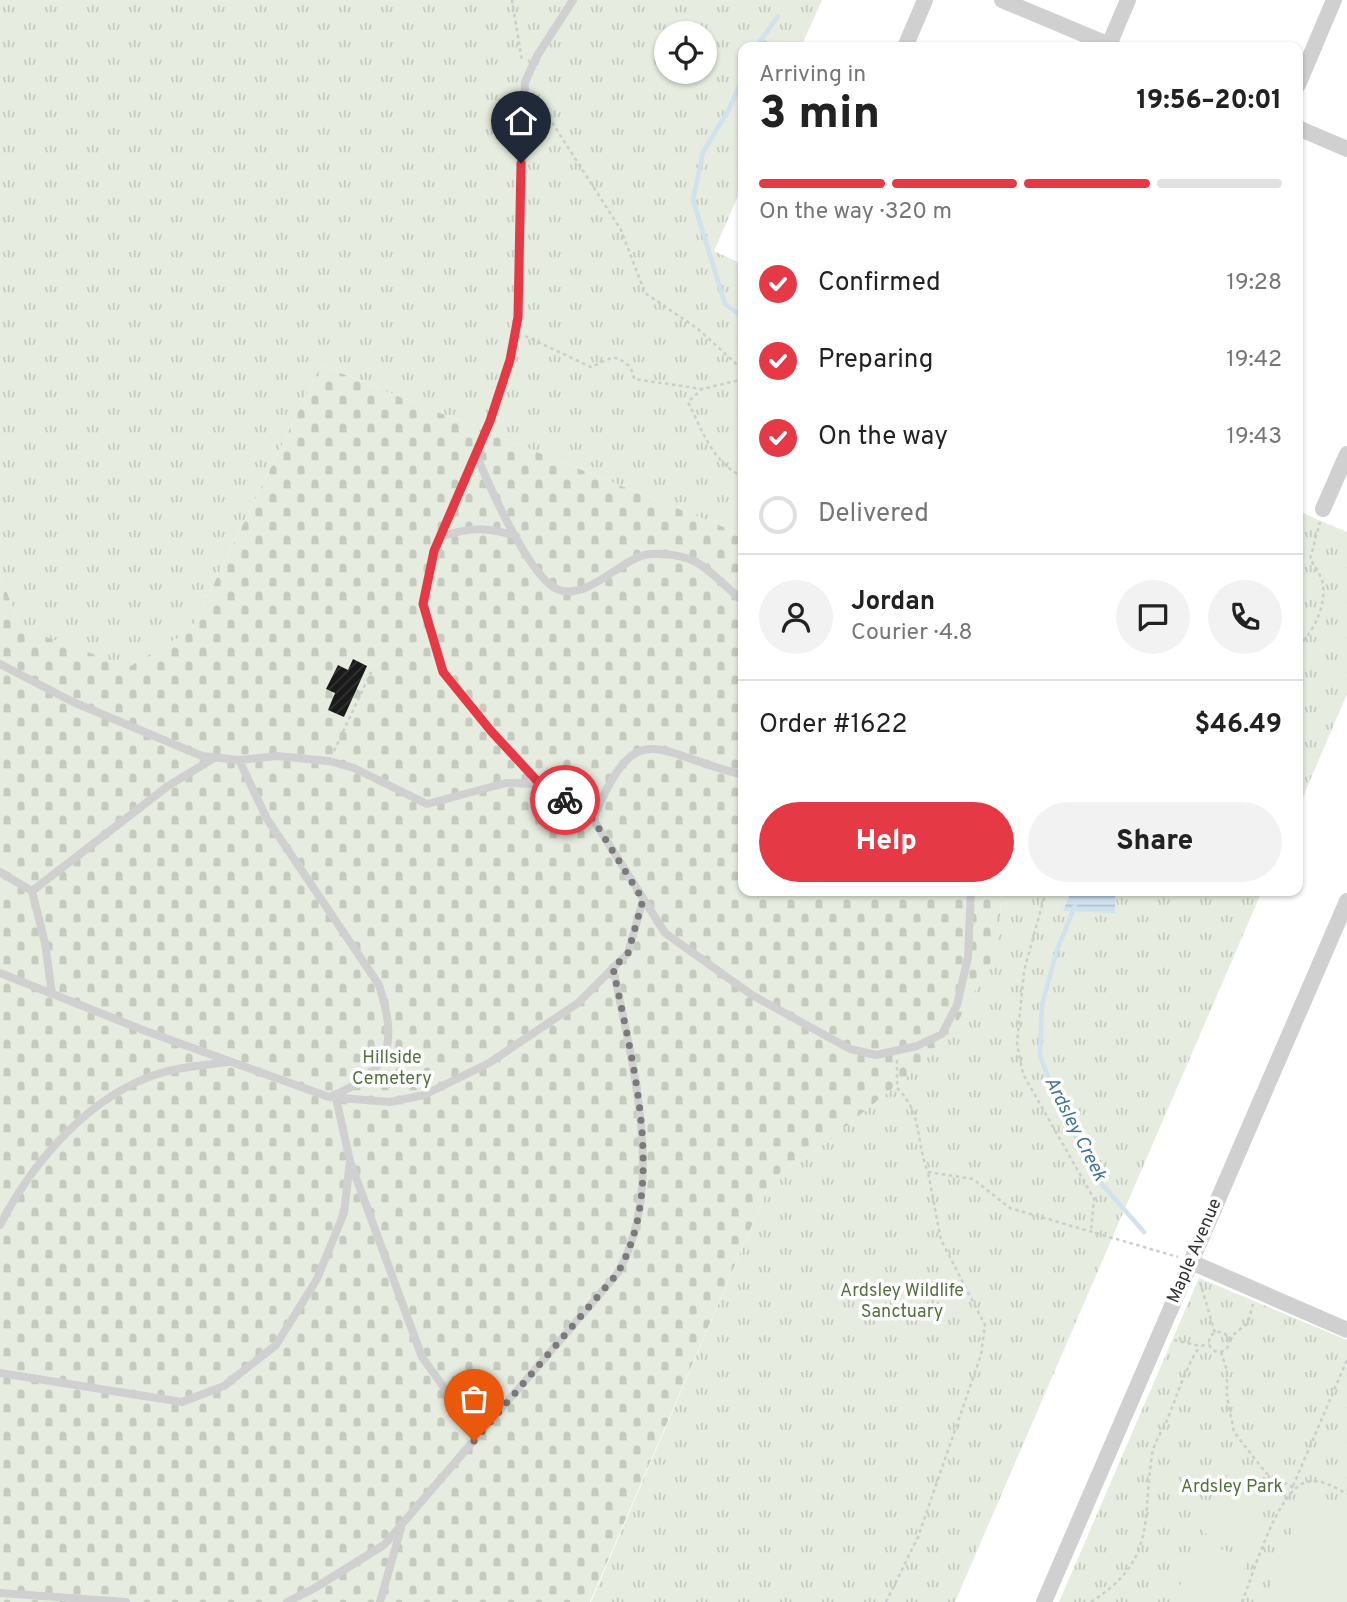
<!DOCTYPE html>
<html lang="en">
<head>
<meta charset="utf-8">
<style>
  :root { --surface:#fff; --page:#f2f2f2; --text:#222; --muted:#767676; --line:#e0e0e0; --accent:#e63946 }
  body { margin:0; font-family:Overpass,sans-serif; background:var(--page); color:var(--text); height:100vh; display:flex; flex-direction:column; font-size:26px; white-space:nowrap }
  * { box-sizing:border-box; margin:0 }
  p { font-size:23px; color:var(--muted) }
  .icon { flex:none; width:38px; height:38px; fill:none; stroke:currentColor; stroke-width:2; stroke-linecap:round; stroke-linejoin:round }
  .map { position:relative; flex:1; overflow:hidden }
  .details { position:absolute; left:738px; top:42px; width:565px; height:854px; display:flex; flex-direction:column; background:var(--surface); border-radius:14px; box-shadow:0 2px 5px #0004 }
  .details>* { flex:none }
  .buttons { position:absolute; left:654px; top:21px; display:grid; gap:14px }
  .buttons a { display:grid; place-items:center; width:63px; height:63px; border-radius:50%; background:var(--surface); box-shadow:0 2px 5px #0004; font-size:35px }
  .pin { position:absolute; display:grid; place-items:center; width:60px; height:60px; color:#fff; margin:-72px -30px; border-radius:50% 50% 50% 0; rotate:-45deg; box-shadow:0 0 7px #0007 }
  .pin .icon { rotate:45deg }
  .courier { position:absolute; display:grid; place-items:center; width:70px; height:70px; margin:-35px; border:5px solid #e63946; border-radius:50%; background:#fff; color:#222; box-shadow:0 2px 9px #0007 }
  .head em { font-style:normal; font-weight:800 }
  .head div { display:flex; flex-direction:column-reverse }
  .head { display:flex; align-items:center; justify-content:space-between; height:119px; padding:0 21px }
  h1 { font-size:46px; font-weight:800; line-height:52px }
  .bar { display:grid; grid-template-columns:repeat(4,1fr); gap:10px 7px; align-content:center; height:84px; padding:0 21px }
  .bar i { height:9px; border-radius:5px; background:var(--line) }
  .bar .current { background:var(--accent) }
  .bar p { grid-column:span 4 }
  .line { display:flex; align-items:center; gap:18px; padding:0 21px; border-top:2px solid var(--line) }
  .line div { flex:1 }
  .round { display:grid; place-items:center; flex:none; width:74px; height:74px; border-radius:37px; background:var(--page) }
  ol { padding:0 21px; list-style:none }
  li { display:flex; align-items:center; gap:21px; height:77px }
  li p { margin-inline-start:auto }
  li .icon { padding:7px; border-radius:50%; background:var(--accent); color:#fff; stroke-width:4 }
  li:last-child { color:var(--muted) }
  li i { width:38px; height:38px; border:4px solid var(--line); border-radius:50% }
  .button { display:flex; gap:14px; margin-top:auto; padding:14px 21px }
  .button a { flex:1; height:80px; border-radius:42px; background:var(--accent); color:#fff; font-size:28px; font-weight:800; line-height:80px; text-align:center }
  .button a+a { background:var(--page); color:var(--text) }
  .map>svg:first-child { display:block }
  .cemetery { fill:url(#cemetery-stones) }
  .park { fill:url(#park-tufts); fill-rule:evenodd }
  .garden { fill:#e6ecdf }
  .water { fill:url(#water-rules) }
  .lines { fill:none; stroke-linecap:round; stroke-linejoin:round }
  .stream { stroke:#cfe2ee; stroke-width:4.5 }
  .building { fill:url(#building-hatch) }
  .path { stroke:#cdcdcd; stroke-width:2.5; stroke-dasharray:3.5 3.5; stroke-linecap:butt }
  .service { stroke:#d0d0d0; stroke-width:8 }
  .minor { stroke:#d0d0d0; stroke-width:16 }
  .done { stroke:#7a7a7a; stroke-width:7; stroke-dasharray:0 12.6 }
  .route { stroke:#e63946; stroke-width:9 }
  .labels { text-anchor:middle; dominant-baseline:central; stroke-width:7; stroke-linejoin:round; paint-order:stroke }
  .park-label { font-size:18px; fill:#56703f; stroke:#fff }
  .street-label { font-size:18px; fill:#333; stroke:#fff }
  .water-label { font-size:19px; font-style:italic; fill:#3f7597; stroke:#fff }
</style>
</head>
<body>
<div class="map">
<svg width="1347" height="1602" viewBox="0 0 1347 1602">
  <defs>
    <pattern id="cemetery-stones" width="16" height="16" patternUnits="userSpaceOnUse" patternTransform="scale(1.75)"><rect width="16" height="16" fill="#e6ecdf"/><path d="M2 7V4a2 2 0 0 1 4 0v3zM10 15v-3a2 2 0 0 1 4 0v3z" fill="#c6cbc0"/></pattern>
    <pattern id="park-tufts" width="24" height="20" patternUnits="userSpaceOnUse" patternTransform="scale(1.75)"><rect width="24" height="20" fill="#e6ecdf"/><path d="M3 7l-1-3M5 7V3M7 7l1-3M15 17l-1-3M17 17v-4M19 17l1-3" fill="none" stroke="#c6cbc0"/></pattern>
    <pattern id="water-rules" width="6" height="5" patternUnits="userSpaceOnUse" patternTransform="scale(1.75)"><rect width="6" height="5" fill="#cfe2ee"/><path d="M0 2.5h6" fill="none" stroke="#b2c2cd"/></pattern>
    <pattern id="building-hatch" width="6" height="6" patternUnits="userSpaceOnUse" patternTransform="scale(1.75)"><rect width="6" height="6" fill="#1a1a1a"/><path d="M-1 1l2-2M0 6l6-6M5 7l2-2" fill="none" stroke="#333"/></pattern>
  </defs>
  <rect width="100%" height="100%" fill="#fff"/>
  <path class="cemetery" d="M321,365L744,535V891H1002L997,951L953,1032L915,1070L826,1143L780,1173L768,1188L590,1602H0V574L21,628L191,630Z"/>
  <path class="park" d="M0,0H822L801,47H744V182L714,251L744,265V535L321,365L191,630L129,667L21,628L0,574ZM667,33H705V72H667Z
    M1298,511L1347,532V694L1299,806Z
    M1002,891H1262L955,1602H591L768,1188L780,1173L826,1143L915,1070L952,1032L997,951Z
    M1199,1278L1347,1340V1602H1059Z"/>
  <path class="garden" d="M1231,1467L1274,1486L1246,1551L1202,1532Z
    M1312,1492L1347,1508V1602H1268L1272,1575Z
    M1199,1540L1248,1560L1231,1602H1173Z"/>
  <path class="water" d="M1115,891V913L1063,911L1071,892Z"/>
  <g class="lines">
    <path class="stream" d="M756,47L778,16
      M744,76L728,111L703,152L693,200L725,304L744,318
      M1075,906L1057,950L1042,1005L1040,1056L1059,1105L1101,1183L1144,1232"/>
  </g>
  <path class="building" d="M353,659L367,666L344,717L328,710L335,693L326,689L338,665L348,670Z"/>
  <g class="lines">
    <path class="path" d="M512,0L522,61
      M537,99L621,230L645,293L698,329L744,371
      M525,336L591,367L613,357C626,362 632,365 634,379L702,389
      M744,379L702,389L688,402C702,430 713,464 744,477
      M1298,646C1314,632 1326,606 1323,584C1322,576 1314,566 1310,559L1320,522
      M334,751L372,670
      M1046,891L1024,971L1017,1044L1023,1074L1094,1199L1091,1231
      M897,1060V1088C923,1113 915,1140 928,1172L973,1179L1010,1208L1178,1257
      M1200,1282L1215,1333
      M1209 1342a10 10 0 1 1 20 0a10 10 0 1 1-20 0Z
      M1228,1339L1248,1323L1253,1304
      M1174,1340L1200,1346L1209,1344
      M1221,1352L1227,1371V1397L1234,1432L1266,1473L1294,1488
      M1293,1486L1347,1360
      M886,1602L918,1537L981,1355L985,1325L941,1240L928,1172
      M1091,1602C1157,1560 1142,1521 1152,1455C1154,1442 1162,1432 1167,1420C1178,1394 1184,1370 1200,1346
      M1242,1602C1254,1573 1276,1492 1306,1482C1321,1478 1334,1487 1347,1494"/>
    <path class="service" d="M573,0L537,56L525,82L518,317L510,360L490,421L434,551L423,604L444,672L491,731L540,784L593,819L665,933L752,995L850,1049L876,1055L917,1046L942,1034L957,1005L968,957L971,891
      M476,454C488,483 530,580 559,590C587,599 617,564 641,556C656,551 680,555 694,561C708,567 730,591 744,602
      M440,537C469,527 487,527 516,536
      M0,664L73,702L202,756L239,760L277,756L329,761L354,768L427,804L506,783L540,784
      M239,760L267,819L379,985C398,1045 391,1071 332,1096
      M593,819C638,712 654,754 744,775
      M0,872L32,891L45,943L52,994
      M32,891L168,786L214,758
      M0,973L143,1030L329,1097L390,1102L424,1095L489,1063L578,1003L628,953L643,900
      M351,1164L422,1357L445,1389L488,1424
      M0,1225C34,1160 91,1093 164,1072C184,1066 208,1065 228,1062
      M0,1373L182,1402L224,1386L276,1345L317,1279L344,1213L350,1161L336,1098
      M0,1593L126,1602
      M287,1602L313,1589L384,1545L617,1274C668,1188 631,1060 613,967
      M380,1602L401,1528"/>
    <path class="minor" d="M1002,0L1114,47
      M905,47L925,0
      M1108,47L1128,0
      M1298,85L1334,0
      M1298,128L1347,149
      M1323,509L1347,454
      M1191,1262L1347,1330
      M1044,1602L1347,901"/>
  </g>
  <g class="lines">
    <path class="done" d="M474,1441L617,1274C668,1187 632,1061 613,968L628,953L643,900L593,819L565,800"/>
    <path class="route" d="M521,163L518,317L510,360L490,421L434,551L423,604L443,672L491,731L540,784L565,800"/>
  </g>
  <g class="labels">
    <g class="park-label">
      <text x="392" y="1058">Hillside<tspan x="392" dy="21">Cemetery</tspan></text>
      <text x="902" y="1291">Ardsley Wildlife<tspan x="902" dy="21">Sanctuary</tspan></text>
      <text x="1232" y="1487">Ardsley Park</text>
    </g>
    <g class="street-label">
      <text transform="translate(1195 1251) rotate(-67)">Maple Avenue</text>
    </g>
    <g class="water-label">
      <text transform="translate(1075 1129) rotate(63)">Ardsley Creek</text>
    </g>
  </g>
</svg>
<div class="buttons">
<a><svg class="icon" aria-label="locate" viewBox="0 0 24 24"><circle cx="12" cy="12" r="6"/><path d="M12 2v4M12 18v4M2 12h4M18 12h4"/></svg></a>
</div>
<div class="pin" style="left:474px;top:1441px;background:#ea580c"><svg class="icon" aria-label="bag" viewBox="0 0 24 24"><path d="M5 8h14l-1 12H6zM9 8a3 3 0 0 1 6 0"/></svg></div>
<div class="pin" style="left:521px;top:163px;background:#1f2937"><svg class="icon" aria-label="home" viewBox="0 0 24 24"><path d="M3 11l9-7 9 7M6 9v11h12V9"/></svg></div>
<div class="courier" style="left:565px;top:800px"><svg class="icon" aria-label="bike" viewBox="0 0 24 24"><circle cx="6" cy="16" r="4"/><circle cx="18" cy="16" r="4"/><path d="M6 16l4-8h5l3 8M10 8l3 8H6M13 5h3"/></svg></div>
<section class="details">
<div class="head"><div><h1>3 min</h1><p>Arriving in</p></div><em>19:56–20:01</em></div>
<div class="bar"><i class="current"></i><i class="current"></i><i class="current"></i><i></i><p>On the way · 320 m</p></div>
<ol>
<li><svg class="icon" aria-label="check" viewBox="0 0 24 24"><path d="M5 12l5 5 9-10"/></svg>Confirmed<p>19:28</p></li>
<li><svg class="icon" aria-label="check" viewBox="0 0 24 24"><path d="M5 12l5 5 9-10"/></svg>Preparing<p>19:42</p></li>
<li><svg class="icon" aria-label="check" viewBox="0 0 24 24"><path d="M5 12l5 5 9-10"/></svg>On the way<p>19:43</p></li>
<li><i></i>Delivered</li>
</ol>
<div class="line" style="height:126px"><a class="round"><svg class="icon" aria-label="person" viewBox="0 0 24 24"><circle cx="12" cy="8" r="4"/><path d="M4 21q1-7 8-7t8 7"/></svg></a><div><b>Jordan</b><p>Courier · 4.8</p></div><a class="round"><svg class="icon" aria-label="chat" viewBox="0 0 24 24"><path d="M4 5h16v11H9l-5 4z"/></svg></a><a class="round"><svg class="icon" aria-label="phone" viewBox="0 0 24 24"><path d="M5 4h4l2 5-3 2q2 4 5 5l2-3 5 2v4C11 20 4 13 5 4z"/></svg></a></div>
<div class="line" style="height:91px"><div>Order #1622</div><b>$46.49</b></div>
<div class="button"><a>Help</a><a>Share</a></div>
</section>
</div>
</body>
</html>
